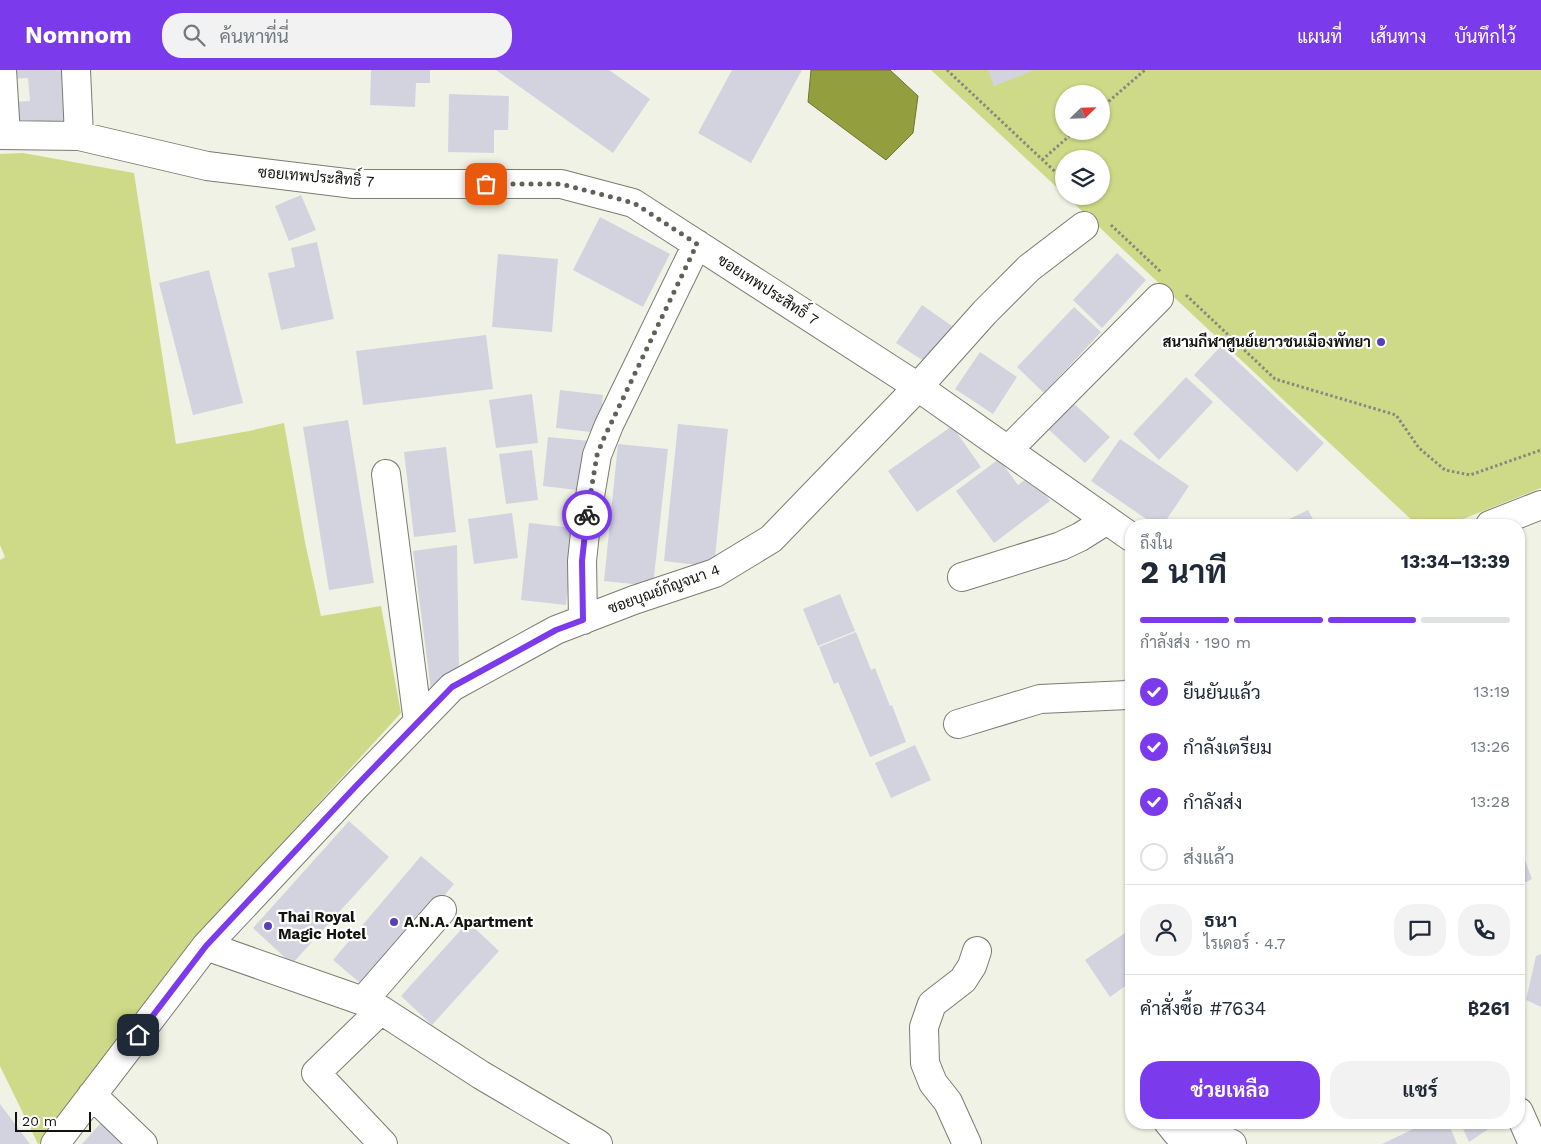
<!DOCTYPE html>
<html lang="th">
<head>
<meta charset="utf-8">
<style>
  :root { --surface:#fff; --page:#f2f2f3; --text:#1f2937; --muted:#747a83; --line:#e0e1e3; --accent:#7c3aed }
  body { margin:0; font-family:"Work Sans",Sarabun,sans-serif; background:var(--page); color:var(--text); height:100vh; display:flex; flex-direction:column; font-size:19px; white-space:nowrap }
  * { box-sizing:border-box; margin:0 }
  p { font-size:16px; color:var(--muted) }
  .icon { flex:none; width:28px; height:28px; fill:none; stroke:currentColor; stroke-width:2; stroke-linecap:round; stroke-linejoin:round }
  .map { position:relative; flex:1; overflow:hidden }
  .details { position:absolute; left:1125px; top:449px; width:400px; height:610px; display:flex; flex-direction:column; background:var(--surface); border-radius:20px; box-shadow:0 1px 4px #0004 }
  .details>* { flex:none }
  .needle { width:32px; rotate:67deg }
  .tools { position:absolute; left:1055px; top:15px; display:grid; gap:10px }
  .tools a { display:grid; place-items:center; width:55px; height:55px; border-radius:50%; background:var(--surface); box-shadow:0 1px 4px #0004; font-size:25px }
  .scale { position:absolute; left:15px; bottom:12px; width:76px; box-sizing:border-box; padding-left:5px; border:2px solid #13140f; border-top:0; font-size:14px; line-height:18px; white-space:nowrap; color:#13140f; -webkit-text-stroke:4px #fff; paint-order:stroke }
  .pin { position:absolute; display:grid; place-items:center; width:42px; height:42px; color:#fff; margin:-21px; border-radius:10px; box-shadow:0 2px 8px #0006 }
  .courier { position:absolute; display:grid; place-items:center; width:50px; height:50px; margin:-25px; border:4px solid #7c3aed; border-radius:50%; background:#fff; color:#222; box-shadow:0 1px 6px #0007 }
  .head em { font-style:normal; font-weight:700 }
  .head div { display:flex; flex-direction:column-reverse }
  .head { display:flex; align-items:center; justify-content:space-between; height:85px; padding:0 15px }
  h1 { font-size:32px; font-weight:700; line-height:38px }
  .bar { display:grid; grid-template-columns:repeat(4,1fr); gap:8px 5px; align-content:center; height:60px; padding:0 15px }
  .bar i { height:6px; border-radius:4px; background:var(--line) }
  .bar .on { background:var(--accent) }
  .bar p { grid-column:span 4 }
  .line { display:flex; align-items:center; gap:12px; padding:0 15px; border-top:1px solid var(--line) }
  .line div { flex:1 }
  .round { display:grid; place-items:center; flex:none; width:52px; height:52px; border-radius:20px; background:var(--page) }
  ol { padding:0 15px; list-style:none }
  li { display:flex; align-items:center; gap:15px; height:55px }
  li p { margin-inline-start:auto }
  li .icon { padding:5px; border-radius:50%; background:var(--accent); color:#fff; stroke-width:4 }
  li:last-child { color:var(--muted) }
  li i { width:28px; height:28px; border:2px solid var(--line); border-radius:50% }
  .cta { display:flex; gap:10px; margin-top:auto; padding:10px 15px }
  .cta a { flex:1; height:58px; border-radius:20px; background:var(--accent); color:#fff; font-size:20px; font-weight:700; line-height:58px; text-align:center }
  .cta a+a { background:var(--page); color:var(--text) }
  header { display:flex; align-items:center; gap:30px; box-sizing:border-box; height:70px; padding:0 25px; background:var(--accent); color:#fff }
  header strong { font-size:24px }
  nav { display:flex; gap:28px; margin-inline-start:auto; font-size:18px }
  .search { width:350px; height:45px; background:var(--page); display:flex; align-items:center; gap:12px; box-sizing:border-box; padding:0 18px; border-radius:20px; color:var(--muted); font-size:19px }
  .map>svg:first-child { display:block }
  .green { fill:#ceda87; fill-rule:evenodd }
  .water { fill:#939e3f; stroke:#6d7531 }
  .building { fill:#d3d3e0 }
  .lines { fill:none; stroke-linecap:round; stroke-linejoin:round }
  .minor-casing { stroke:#7a7c70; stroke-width:30 }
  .path { stroke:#878980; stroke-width:3; stroke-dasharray:2.5 2.5; stroke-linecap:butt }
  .minor { stroke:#fff; stroke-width:28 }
  .done { stroke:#60625a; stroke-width:5; stroke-dasharray:0 9 }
  .route { stroke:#7c3aed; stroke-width:6 }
  .poi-dot { fill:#5c3fb8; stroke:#fff; stroke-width:2 }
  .labels { text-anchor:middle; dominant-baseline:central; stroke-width:4.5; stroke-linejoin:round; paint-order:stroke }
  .street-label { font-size:15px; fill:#13140f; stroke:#fff }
  .poi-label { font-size:15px; font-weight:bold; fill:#13140f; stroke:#fff; text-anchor:start }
</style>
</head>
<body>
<header>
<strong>Nomnom</strong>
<div class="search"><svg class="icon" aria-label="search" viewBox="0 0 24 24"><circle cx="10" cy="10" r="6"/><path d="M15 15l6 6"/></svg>ค้นหาที่นี่</div>
<nav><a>แผนที่</a><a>เส้นทาง</a><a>บันทึกไว้</a></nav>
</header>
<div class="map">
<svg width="1541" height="1074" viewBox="0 0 1541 1074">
  <rect width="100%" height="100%" fill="#f0f2e5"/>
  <path class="green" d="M931,0H1541V418L1448,455H1417L1066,126H1101V89H1064V124ZM1064,24H1101V61H1064Z
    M23,83L134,103L176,374L249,361L284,353L305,472L321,546L381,536L401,643L186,878L39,1074H38L0,996V490L5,487L0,475V84Z"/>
  <path class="water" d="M811,0H890L918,26L913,63L886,90L808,32Z"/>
  <path class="building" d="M10,0H68L70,50L12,54V32L30,31L28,8L11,9Z
    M371,0H430V13H416L415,37L370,35Z
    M496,0H609L650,29L613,83Z
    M732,0H802L751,93L698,63Z
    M988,0H1034L994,16Z
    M449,24L509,26L508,60H494V83L448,82Z
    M301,125L316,160L289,171L275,136Z
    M600,147L670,184L643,237L573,200Z
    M317,172L334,249L281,260L268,203L295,197L291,178Z
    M1117,183L1146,210L1102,258L1073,230Z
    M498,184L558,189L552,262L492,257Z
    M209,200L243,333L193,345L159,213Z
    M922,235L952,256L927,293L896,273Z
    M1074,237L1101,262L1044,323L1017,297Z
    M486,265L493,319L363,335L356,281Z
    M1221,276L1324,373L1297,402L1194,305Z
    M980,282L1017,307L993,344L955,319Z
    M1186,307L1213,332L1159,390L1133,364Z
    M560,320L603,325L599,363L556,358Z
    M532,324L538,373L496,378L489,330Z
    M1072,332L1110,367L1085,393L1047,358Z
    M348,350L374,513L329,520L303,357Z
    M678,354L728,359L714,497L664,491Z
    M952,356L981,397L917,442L888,401Z
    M548,367L590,371L585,421L543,416Z
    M1120,369L1189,416L1163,455H1155L1091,411Z
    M618,374L668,379L653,516L604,511Z
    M446,377L456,462L414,467L404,382Z
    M532,380L538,430L506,434L499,384Z
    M999,389L1018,415L1031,405L1050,431L994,473L956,421Z
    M1308,440L1316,455H1277Z
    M512,443L518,488L474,494L468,449Z
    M529,453L574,458L566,535L521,530Z
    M457,475L459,600L431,620L413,481Z
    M840,524L855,561L818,576L803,539Z
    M856,562L871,600L875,598L890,636L892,635L906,672L870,687L838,612L834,614L819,577Z
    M915,675L931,710L891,728L875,693Z
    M349,751L389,787L292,894L253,858Z
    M1519,774L1532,809L1519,816Z
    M421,786L454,814L366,918L333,890Z
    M468,852L499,881L432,955L401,926Z
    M1131,859V912L1110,927L1085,890Z
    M1541,884V937L1526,930L1536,886Z
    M0,1034L30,1074H0Z
    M107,1046L139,1074H82Z
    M1428,1052H1448L1457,1074H1382Z
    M1460,1052H1499L1469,1072Z"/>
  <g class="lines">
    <g class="minor-casing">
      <path id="minor" d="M2,0L6,65
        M76,0L79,66
        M0,65L79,66L207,96L354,114H561L633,133L918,317L1131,467
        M1008,380L1159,228
        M386,404L418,652
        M1490,455L1541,435
        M962,507L1061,476L1080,467L1107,450
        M583,550L582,491L587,444L597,385L609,355L697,174
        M958,654L1040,629L1128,625L1131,623
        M206,876L363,931L381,940L481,1005L598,1074
        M363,931L442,840
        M381,940L316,1003L383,1074
        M92,1025L143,1074
        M1519,1042L1533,1074
        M1168,1052L1177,1063L1191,1072L1213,1065L1232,1074
        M55,1074L206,876L356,716L452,617L556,560L634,530L715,503L771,469L918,317L985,242L1029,198L1084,156
        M967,1074L948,1032L933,1013L925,993L924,957L932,934L963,910L972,896L977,881"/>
    </g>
    <path class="path" d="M947,0L1064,110
      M1101,38L1145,0
      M1042,90L1075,61
      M1111,155L1161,202
      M1186,225L1275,309L1396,345L1419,378L1445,400L1470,405L1541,380"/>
    <use href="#minor" class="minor"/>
  </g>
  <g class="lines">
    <path class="done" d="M486,114H561L634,133L697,174L603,370L597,385L587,445"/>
    <path class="route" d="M138,965L206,876L356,716L452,617L556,560L583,550L582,491L587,445"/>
  </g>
  <g class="poi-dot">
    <circle cx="1381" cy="272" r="5"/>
    <circle cx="394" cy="852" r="5"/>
    <circle cx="268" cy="856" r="5"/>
  </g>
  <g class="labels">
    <g class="street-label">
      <text transform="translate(316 107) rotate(5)">ซอยเทพประสิทธิ์ 7</text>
      <text transform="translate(768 220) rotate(33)">ซอยเทพประสิทธิ์ 7</text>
      <text transform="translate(664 519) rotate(-20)">ซอยบุณย์กัญจนา 4</text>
    </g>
    <g class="poi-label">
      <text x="1371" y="272" text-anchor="end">สนามกีฬาศูนย์เยาวชนเมืองพัทยา</text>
      <text x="278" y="847">Thai Royal<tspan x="278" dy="17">Magic Hotel</tspan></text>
      <text x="404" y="852">A.N.A. Apartment</text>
    </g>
  </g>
</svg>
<div class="tools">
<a><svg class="needle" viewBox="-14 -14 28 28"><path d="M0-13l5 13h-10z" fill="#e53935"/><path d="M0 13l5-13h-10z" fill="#747a83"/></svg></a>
<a><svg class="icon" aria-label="layers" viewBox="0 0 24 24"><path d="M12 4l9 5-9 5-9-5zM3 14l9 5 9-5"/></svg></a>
</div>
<div class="scale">20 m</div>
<div class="pin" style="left:486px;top:114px;background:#ea580c"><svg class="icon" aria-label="bag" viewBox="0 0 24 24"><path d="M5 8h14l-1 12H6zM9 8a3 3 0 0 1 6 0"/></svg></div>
<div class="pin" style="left:138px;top:965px;background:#1f2937"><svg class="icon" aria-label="home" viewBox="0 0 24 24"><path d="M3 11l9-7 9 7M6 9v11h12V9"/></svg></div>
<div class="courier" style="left:587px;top:445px"><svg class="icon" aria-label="bike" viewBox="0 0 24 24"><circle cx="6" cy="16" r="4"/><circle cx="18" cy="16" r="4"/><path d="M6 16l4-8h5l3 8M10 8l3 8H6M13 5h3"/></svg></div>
<section class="details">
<div class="head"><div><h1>2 นาที</h1><p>ถึงใน</p></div><em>13:34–13:39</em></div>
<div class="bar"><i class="on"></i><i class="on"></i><i class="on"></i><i></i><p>กำลังส่ง · 190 m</p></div>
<ol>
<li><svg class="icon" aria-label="check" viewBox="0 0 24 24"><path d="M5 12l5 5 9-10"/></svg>ยืนยันแล้ว<p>13:19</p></li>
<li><svg class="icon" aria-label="check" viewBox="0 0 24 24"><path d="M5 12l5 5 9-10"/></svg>กำลังเตรียม<p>13:26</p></li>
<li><svg class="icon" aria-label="check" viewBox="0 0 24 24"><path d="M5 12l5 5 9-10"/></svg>กำลังส่ง<p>13:28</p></li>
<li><i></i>ส่งแล้ว</li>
</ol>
<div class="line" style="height:90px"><a class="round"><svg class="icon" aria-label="person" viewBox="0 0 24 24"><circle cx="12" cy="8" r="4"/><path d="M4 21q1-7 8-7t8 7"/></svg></a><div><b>ธนา</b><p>ไรเดอร์ · 4.7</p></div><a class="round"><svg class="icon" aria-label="chat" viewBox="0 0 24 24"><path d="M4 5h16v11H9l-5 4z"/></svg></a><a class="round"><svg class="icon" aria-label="phone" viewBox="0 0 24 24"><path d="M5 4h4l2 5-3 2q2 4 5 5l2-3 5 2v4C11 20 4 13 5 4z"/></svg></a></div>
<div class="line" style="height:65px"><div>คำสั่งซื้อ #7634</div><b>฿261</b></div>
<div class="cta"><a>ช่วยเหลือ</a><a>แชร์</a></div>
</section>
</div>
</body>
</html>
